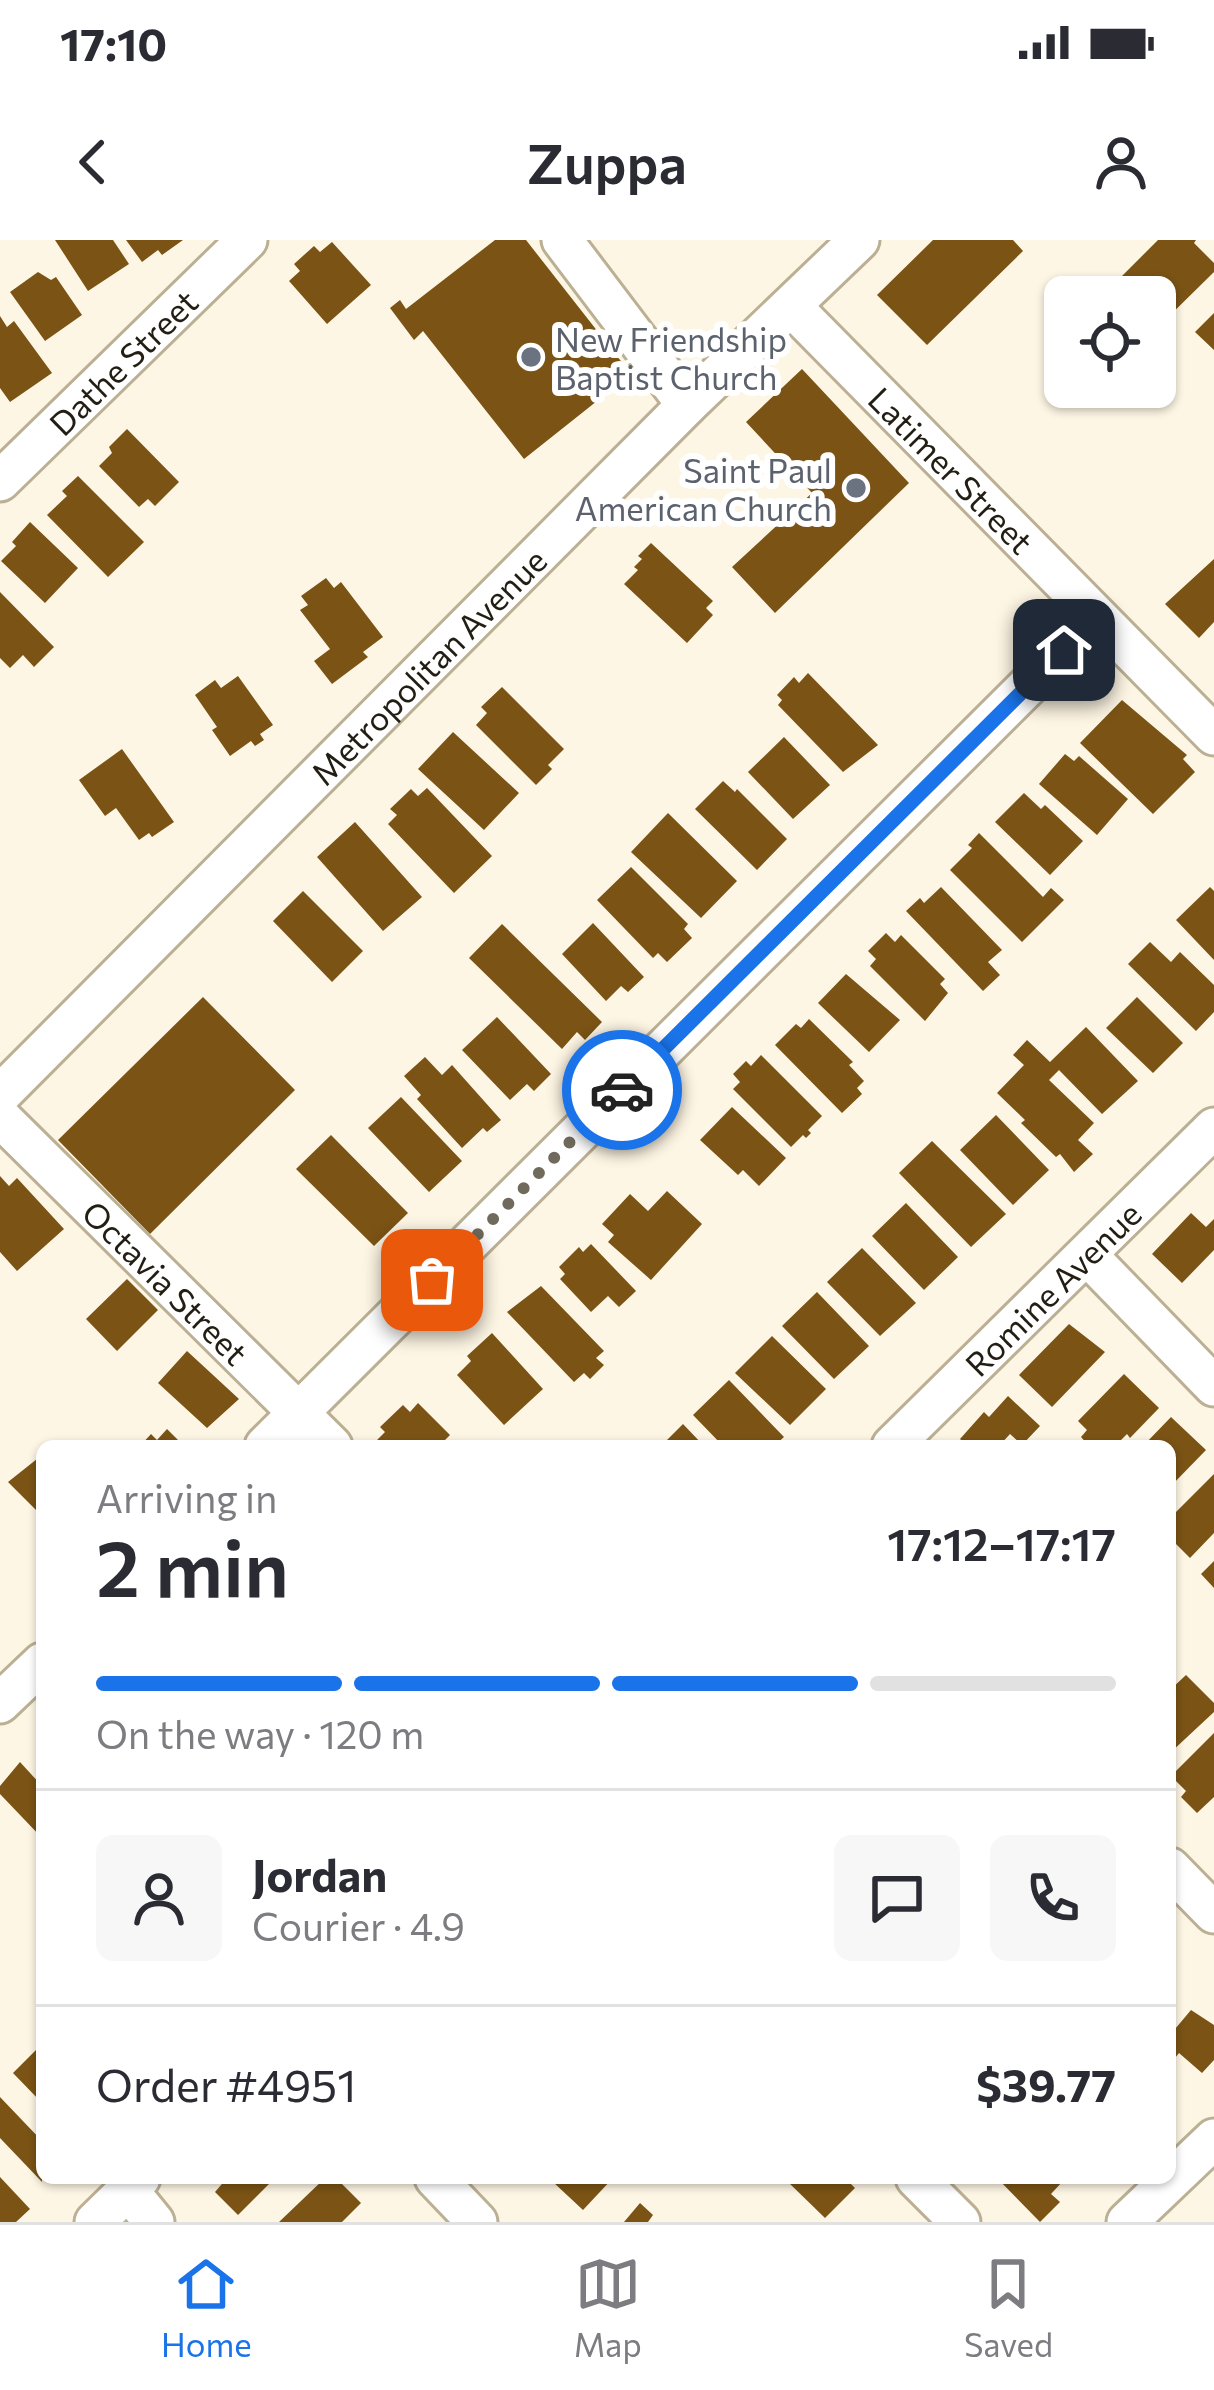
<!DOCTYPE html>
<html lang="en">
<head>
<meta charset="utf-8">
<style>
  :root { --surface:#fff; --page:#f7f7f7; --text:#2b2b33; --muted:#7c7c81; --line:#e1e1e2; --accent:#1a73e8 }
  body { margin:0; font-family:Commissioner,sans-serif; background:var(--page); color:var(--text); height:100vh; display:flex; flex-direction:column; font-size:45px; white-space:nowrap }
  * { box-sizing:border-box; margin:0 }
  p { font-size:39px; color:var(--muted) }
  .icon { flex:none; width:66px; height:66px; fill:none; stroke:currentColor; stroke-width:2; stroke-linecap:round; stroke-linejoin:round }
  .map { position:relative; flex:1; overflow:hidden }
  .side { position:absolute; left:36px; top:1200px; width:1140px; height:744px; display:flex; flex-direction:column; background:var(--surface); border-radius:18px; box-shadow:0 3px 9px #0004 }
  .side>* { flex:none }
  .tools { position:absolute; left:1044px; top:36px; display:grid; gap:24px }
  .tools a { display:grid; place-items:center; width:132px; height:132px; border-radius:18px; background:var(--surface); box-shadow:0 3px 9px #0004; font-size:60px }
  .pin { position:absolute; display:grid; place-items:center; width:102px; height:102px; color:#fff; margin:-51px; border-radius:24px; box-shadow:0 6px 18px #0006 }
  .courier { position:absolute; display:grid; place-items:center; width:120px; height:120px; margin:-60px; border:9px solid #1a73e8; border-radius:50%; background:#fff; color:#222; box-shadow:0 3px 15px #0007 }
  .headline em { font-style:normal; font-weight:600 }
  .headline div { display:flex; flex-direction:column-reverse }
  .headline { display:flex; align-items:center; justify-content:space-between; height:204px; padding:0 60px }
  h1 { font-size:78px; font-weight:600; line-height:90px }
  .bar { display:grid; grid-template-columns:repeat(4,1fr); gap:18px 12px; align-content:center; height:144px; padding:0 60px }
  .bar i { height:15px; border-radius:9px; background:var(--line) }
  .bar .on { background:var(--accent) }
  .bar p { grid-column:span 4 }
  .line { display:flex; align-items:center; gap:30px; padding:0 60px; border-top:3px solid var(--line) }
  .line div { flex:1 }
  .round { display:grid; place-items:center; flex:none; width:126px; height:126px; border-radius:18px; background:var(--page) }
  .status { display:flex; justify-content:space-between; align-items:center; height:84px; padding:0 60px; background:var(--surface); direction:ltr }
  .status svg { height:33px; fill:currentColor }
  header { display:flex; justify-content:space-between; align-items:center; height:156px; padding:0 60px; background:var(--surface); font-size:54px; font-weight:600 }
  .tabs { display:flex; justify-content:space-around; align-items:center; height:168px; border-top:3px solid var(--line); background:var(--surface); font-size:33px; color:var(--muted) }
  .tabs a { display:grid; justify-items:center; gap:6px }
  .tabs .on { color:var(--accent) }
  .map>svg:first-child { display:block }
  .building { fill:#7a5315 }
  .lines { fill:none; stroke-linecap:round; stroke-linejoin:round }
  .minor-casing { stroke:#bcb094; stroke-width:45 }
  .minor { stroke:#fff; stroke-width:39 }
  .done { stroke:#706a5c; stroke-width:12; stroke-dasharray:0 21.6 }
  .route { stroke:#1a73e8; stroke-width:15 }
  .worship-dot { fill:#6b7280; stroke:#fff; stroke-width:4.5 }
  .labels { text-anchor:middle; dominant-baseline:central; stroke-width:12; stroke-linejoin:round; paint-order:stroke }
  .worship-label { font-size:33px; fill:#5b616d; stroke:#fff; text-anchor:start }
  .street-label { font-size:33px; fill:#231e13; stroke:#fff }
</style>
</head>
<body>
<div class="status"><b>17:10</b><svg viewBox="0 0 49 12"><path d="M0 12V9h3v3zM5 12V6h3v6zM10 12V3h3v9zM15 12V0h3v12zM26 1h20v11H26zM47 4h2v5h-2z"/></svg></div>
<header><svg class="icon" aria-label="back" viewBox="0 0 24 24"><path d="M15 5l-7 7 7 7"/></svg>Zuppa<svg class="icon" aria-label="person" viewBox="0 0 24 24"><circle cx="12" cy="8" r="4"/><path d="M4 21q1-7 8-7t8 7"/></svg></header>
<div class="map">
<svg width="1214" height="1982" viewBox="0 0 1214 1982">
  <rect width="100%" height="100%" fill="#fef6e4"/>
  <path class="building" d="M55,0H113L129,24L88,51Z
    M126,0H183L162,15L158,10L142,22Z
    M495,0H526L631,134L524,219L423,91L414,100L390,68L400,60L406,69Z
    M933,0H1013L1023,11L927,105L877,55Z
    M1158,0H1196L1194,3L1214,23V32L1155,90V57H1139L1120,38Z
    M332,2L371,45L327,84L289,41L300,31L294,24L314,6L320,12Z
    M38,32L51,40L56,37L82,75L45,101L10,52Z
    M1214,73V110L1195,92Z
    M0,76L7,87L14,81L52,133L10,162L0,148Z
    M802,129L909,243L775,373L732,327L812,253L746,182Z
    M127,189L179,242L155,266L148,259L139,267L99,226L112,213L109,207Z
    M78,236L144,302L108,337L47,275L67,256L62,251Z
    M30,282L78,328L45,363L1,321L16,306L12,302Z
    M651,303L713,361L706,368L713,375L687,403L624,344L638,330L634,327L642,319L638,316Z
    M1214,319V382L1199,398L1165,364Z
    M326,338L334,348L341,342L383,397L363,412L368,417L332,444L314,421L330,409L300,370L308,365L301,356Z
    M0,352L54,407L34,427L23,415L10,428L0,418Z
    M808,433L878,505L843,532L778,465L782,460L777,455L794,437L799,443Z
    M238,436L273,485L260,494L264,500L255,506L251,501L230,516L212,490L217,487L195,455L215,440L221,448Z
    M502,447L564,509L548,525L552,529L536,545L476,485L487,473L481,467Z
    M1122,460L1187,515L1183,519L1195,532L1153,574L1080,503Z
    M453,492L519,553L484,590L418,529Z
    M784,497L830,545L793,579L748,532Z
    M122,509L174,582L152,597L149,593L139,600L116,568L105,576L79,540Z
    M1065,514L1074,521L1079,516L1128,559L1097,595L1039,544Z
    M723,541L735,552L737,549L787,599L757,630L695,569Z
    M427,548L492,616L454,653L388,584L397,575L390,569L411,549L418,556Z
    M1024,553L1041,569L1045,565L1083,601L1050,635L995,582Z
    M668,573L737,641L701,678L631,612Z
    M355,582L422,657L383,691L317,617Z
    M979,593L1043,657L1051,648L1064,660L1022,702L950,630L972,608L968,605Z
    M631,627L688,684L684,689L692,698L667,722L658,713L653,718L597,660Z
    M941,647L1002,710L988,722L1000,735L983,751L906,671L920,658L924,663Z
    M1210,647L1214,651V720L1176,680Z
    M303,651L363,711L332,742L273,681Z
    M593,683L644,737L628,752L621,746L606,761L562,714Z
    M502,684L602,782L585,800L577,792L562,809L469,718Z
    M886,693L895,702L901,695L945,739L940,744L948,753L925,781L870,726L876,719L868,711Z
    M1150,702L1171,722L1180,712L1214,745V772L1196,791L1128,724Z
    M846,734L900,780L869,812L818,763Z
    M203,757L295,850L150,994L58,900Z
    M1137,757L1183,803L1153,833L1106,788Z
    M497,777L551,834L534,851L527,844L510,860L462,810Z
    M809,779L853,822L849,825L864,841L857,848L862,854L842,873L775,805L796,784L801,788Z
    M1086,787L1138,841L1102,874L1059,830L1049,840L1094,883L1078,900L1093,914L1074,932L1060,914L1056,917L1021,883L1025,880L997,853L1024,825L1013,815L1027,800L1050,822Z
    M761,815L822,876L808,890L811,893L806,898L803,895L791,907L733,849L740,842L733,834L746,821L751,826Z
    M425,817L442,835L452,825L501,880L487,892L483,888L462,908L417,859L421,855L404,836Z
    M401,857L462,921L429,952L368,888Z
    M732,867L786,918L759,946L743,930L738,935L700,900Z
    M996,875L1049,930L1013,965L960,910Z
    M331,895L408,973L374,1006L296,929Z
    M932,901L1006,974L971,1007L899,933Z
    M0,936L9,946L17,938L64,989L17,1031L0,1012Z
    M667,951L702,984L651,1040L608,1002L614,995L602,984L630,954L648,971Z
    M906,963L958,1017L924,1050L872,996Z
    M1191,973L1206,987L1214,979V1010L1182,1043L1152,1014Z
    M591,1004L636,1051L619,1067L608,1056L591,1072L560,1039L565,1034L559,1027L579,1007L583,1012Z
    M862,1008L916,1063L880,1096L827,1042Z
    M127,1039L158,1070L117,1111L86,1079Z
    M541,1046L604,1111L596,1118L604,1125L590,1139L584,1133L574,1142L507,1072Z
    M817,1052L869,1106L834,1139L782,1086Z
    M1069,1084L1105,1112L1052,1167L1019,1135Z
    M492,1093L543,1149L504,1185L457,1135L471,1121L467,1116Z
    M772,1096L826,1149L790,1185L735,1133Z
    M187,1111L239,1159L207,1188L158,1143Z
    M1124,1134L1159,1168L1130,1198L1127,1194L1115,1206H1089L1081,1197L1087,1190L1078,1181Z
    M729,1140L784,1197L774,1206H723L693,1175Z
    M1008,1156L1040,1186L1022,1205L1010,1194L999,1206H967L960,1199L984,1172L989,1177Z
    M418,1163L450,1195L439,1206H381L376,1201L385,1192L380,1187L403,1165L410,1172Z
    M1171,1177L1206,1210L1170,1247V1206H1143Z
    M683,1184L704,1206H661Z
    M167,1189L184,1206H140L151,1194L157,1200Z
    M42,1215V1276L8,1242Z
    M1214,1234V1293L1190,1318L1170,1298V1278Z
    M1214,1321V1348L1201,1334Z
    M1186,1435L1214,1463V1472L1170,1513V1450Z
    M1214,1493V1557L1197,1573L1181,1557L1186,1551L1171,1536Z
    M20,1522L42,1546V1598L0,1554V1546Z
    M1191,1770L1214,1785V1820L1202,1833L1179,1813L1175,1818L1170,1813V1795Z
    M42,1804V1863L13,1833Z
    M0,1857L42,1901V1942L0,1898Z
    M0,1937L30,1969L16,1982H0Z
    M227,1938H275L238,1975L215,1952Z
    M325,1938H336L361,1963L342,1982H279Z
    M557,1938H613L583,1970L553,1942Z
    M792,1938H845L855,1948L825,1978L788,1942Z
    M997,1938H1058L1062,1942L1051,1954L1060,1962L1040,1982Z
    M640,1963L653,1975L648,1982H624Z"/>
  <g class="lines">
    <g class="minor-casing">
      <g id="minor">
        <path d="M562,0L687,165"/>
        <path id="s1" d="M792,67L1214,495"/>
        <path id="s2" d="M0,241L247,0"/>
        <path id="s3" d="M0,855L687,165L859,0"/>
        <path id="s4" d="M0,877L332,1206"/>
        <path d="M1088,1016L1214,1146"/>
        <path d="M265,1206L1097,377"/>
        <path id="s5" d="M892,1206L1214,888"/>
        <path d="M0,1463L42,1423"/>
        <path d="M1170,1628L1214,1673"/>
        <path d="M435,1938L477,1982"/>
        <path d="M916,1938L960,1982"/>
        <path d="M128,1950L154,1982"/>
        <path d="M95,1982L140,1938"/>
        <path d="M1127,1982L1214,1899"/>
      </g>
    </g>
    <use href="#minor" class="minor"/>
  </g>
  <g class="lines">
    <path class="done" d="M432,1040L622,850"/>
    <path class="route" d="M622,850L1064,410"/>
  </g>
  <g class="worship-dot">
    <circle cx="531" cy="117" r="12"/>
    <circle cx="856" cy="248" r="12"/>
  </g>
  <g class="labels">
    <g class="worship-label">
      <text x="555" y="98">New Friendship<tspan x="555" dy="38">Baptist Church</tspan></text>
      <text x="832" y="229" text-anchor="end">Saint Paul<tspan x="832" dy="38">American Church</tspan></text>
    </g>
    <g class="street-label">
      <text stroke="none"><textPath href="#s2" startOffset="171">Dathe Street</textPath></text>
      <text stroke="none"><textPath href="#s1" startOffset="228">Latimer Street</textPath></text>
      <text stroke="none"><textPath href="#s3" startOffset="606">Metropolitan Avenue</textPath></text>
      <text stroke="none"><textPath href="#s4" startOffset="234">Octavia Street</textPath></text>
      <text stroke="none"><textPath href="#s5" startOffset="225">Romine Avenue</textPath></text>
    </g>
  </g>
</svg>
<div class="tools">
<a><svg class="icon" aria-label="locate" viewBox="0 0 24 24"><circle cx="12" cy="12" r="6"/><path d="M12 2v4M12 18v4M2 12h4M18 12h4"/></svg></a>
</div>
<div class="pin" style="left:432px;top:1040px;background:#ea580c"><svg class="icon" aria-label="bag" viewBox="0 0 24 24"><path d="M5 8h14l-1 12H6zM9 8a3 3 0 0 1 6 0"/></svg></div>
<div class="pin" style="left:1064px;top:410px;background:#1f2937"><svg class="icon" aria-label="home" viewBox="0 0 24 24"><path d="M3 11l9-7 9 7M6 9v11h12V9"/></svg></div>
<div class="courier" style="left:622px;top:850px"><svg class="icon" aria-label="car" viewBox="0 0 24 24"><path d="M5 17H2v-5l4-1 3-4h7l3 4 3 1v5h-3M9 17h6M6 11h13"/><circle cx="7" cy="17" r="2"/><circle cx="17" cy="17" r="2"/></svg></div>
<section class="side">
<div class="headline"><div><h1>2 min</h1><p>Arriving in</p></div><em>17:12–17:17</em></div>
<div class="bar"><i class="on"></i><i class="on"></i><i class="on"></i><i></i><p>On the way · 120 m</p></div>
<div class="line" style="height:216px"><a class="round"><svg class="icon" aria-label="person" viewBox="0 0 24 24"><circle cx="12" cy="8" r="4"/><path d="M4 21q1-7 8-7t8 7"/></svg></a><div><b>Jordan</b><p>Courier · 4.9</p></div><a class="round"><svg class="icon" aria-label="chat" viewBox="0 0 24 24"><path d="M4 5h16v11H9l-5 4z"/></svg></a><a class="round"><svg class="icon" aria-label="phone" viewBox="0 0 24 24"><path d="M5 4h4l2 5-3 2q2 4 5 5l2-3 5 2v4C11 20 4 13 5 4z"/></svg></a></div>
<div class="line" style="height:156px"><div>Order #4951</div><b>$39.77</b></div>
</section>
</div>
<nav class="tabs">
<a class="on"><svg class="icon" aria-label="home" viewBox="0 0 24 24"><path d="M3 11l9-7 9 7M6 9v11h12V9"/></svg>Home</a>
<a><svg class="icon" aria-label="map" viewBox="0 0 24 24"><path d="M3 6l6-2 6 2 6-2v14l-6 2-6-2-6 2zM9 4v14M15 6v14"/></svg>Map</a>
<a><svg class="icon" aria-label="saved" viewBox="0 0 24 24"><path d="M7 4h10v16l-5-4-5 4z"/></svg>Saved</a>
</nav>
</body>
</html>
